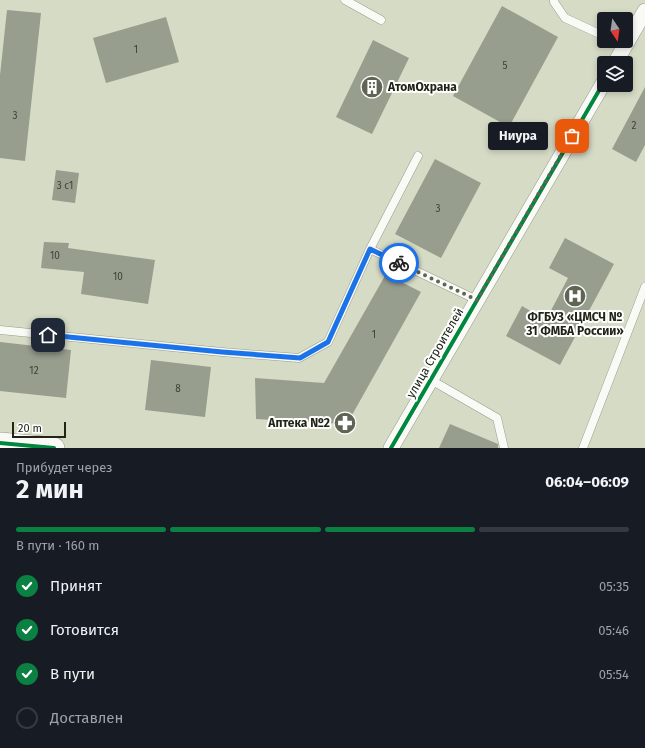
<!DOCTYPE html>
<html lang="ru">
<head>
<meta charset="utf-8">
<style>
  :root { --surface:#171b24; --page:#242831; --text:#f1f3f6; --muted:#9ea1a6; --line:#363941; --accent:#0b8043 }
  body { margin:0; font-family:"Fira Sans",sans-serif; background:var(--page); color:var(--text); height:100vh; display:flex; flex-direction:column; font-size:15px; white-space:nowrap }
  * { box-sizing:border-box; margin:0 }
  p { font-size:13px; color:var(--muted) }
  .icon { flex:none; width:22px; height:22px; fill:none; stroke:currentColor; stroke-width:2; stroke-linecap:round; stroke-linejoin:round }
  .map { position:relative; height:448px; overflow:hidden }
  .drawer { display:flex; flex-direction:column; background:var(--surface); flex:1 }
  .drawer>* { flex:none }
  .needle { width:26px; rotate:167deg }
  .buttons { position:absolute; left:597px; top:12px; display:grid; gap:8px }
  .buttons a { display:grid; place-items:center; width:36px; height:36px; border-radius:4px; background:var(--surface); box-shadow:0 2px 6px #0003; font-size:20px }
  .scale { position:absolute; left:12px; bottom:10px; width:54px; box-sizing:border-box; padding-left:4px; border:2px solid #212416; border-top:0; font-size:11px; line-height:14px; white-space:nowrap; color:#212416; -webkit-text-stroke:3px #fff; paint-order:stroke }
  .pin { position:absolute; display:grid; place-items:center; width:34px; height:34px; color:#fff; margin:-17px; border-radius:8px; box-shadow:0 2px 6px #0006 }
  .courier { position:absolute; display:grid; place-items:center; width:40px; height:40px; margin:-20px; border:3px solid #1a73e8; border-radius:50%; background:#fff; color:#222; box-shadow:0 1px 5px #0007 }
  .bubble { position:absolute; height:28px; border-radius:4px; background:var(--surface); box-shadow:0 2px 6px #0003; font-size:13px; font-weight:700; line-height:28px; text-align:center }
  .headline em { font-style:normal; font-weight:700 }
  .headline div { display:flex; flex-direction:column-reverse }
  .headline { display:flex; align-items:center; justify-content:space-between; height:68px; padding:0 16px }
  h1 { font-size:26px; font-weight:700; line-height:30px }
  .bar { display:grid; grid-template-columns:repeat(4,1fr); gap:6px 4px; align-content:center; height:48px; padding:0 16px }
  .bar i { height:5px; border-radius:3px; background:var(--line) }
  .bar .on { background:var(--accent) }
  .bar p { grid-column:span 4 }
  ol { padding:0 16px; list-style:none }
  li { display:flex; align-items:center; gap:12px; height:44px }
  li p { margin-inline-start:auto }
  li .icon { padding:4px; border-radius:50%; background:var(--accent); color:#fff; stroke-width:4 }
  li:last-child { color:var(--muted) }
  li i { width:22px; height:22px; border:2px solid var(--line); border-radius:50% }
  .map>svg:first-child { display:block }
  .building { fill:#979e8e }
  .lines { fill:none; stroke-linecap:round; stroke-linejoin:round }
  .lane-casing { stroke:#979b8b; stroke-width:9 }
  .street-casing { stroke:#979b8b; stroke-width:16 }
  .secondary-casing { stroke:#979b8b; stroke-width:22 }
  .lane { stroke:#f9faf6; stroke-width:8 }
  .street { stroke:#f9faf6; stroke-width:15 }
  .secondary { stroke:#f9faf6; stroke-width:21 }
  .cycleway-casing { stroke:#fff; stroke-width:6 }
  .cycleway { stroke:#00873e; stroke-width:4 }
  .done { stroke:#606454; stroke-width:4; stroke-dasharray:0 7.2 }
  .route { stroke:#1a73e8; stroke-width:5 }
  .labels { text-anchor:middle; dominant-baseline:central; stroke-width:4; stroke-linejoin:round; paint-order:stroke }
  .number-label { font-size:10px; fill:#3e4234 }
  .poi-label { font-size:12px; font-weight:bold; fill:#212416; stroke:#fff; text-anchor:start }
  .street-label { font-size:12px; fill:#212416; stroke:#fff }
</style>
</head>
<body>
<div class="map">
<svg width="645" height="448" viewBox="0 0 645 448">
  <rect width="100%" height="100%" fill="#d6dbc6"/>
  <path class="building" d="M502,6L558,37L509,127L453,96Z
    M7,10L41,13L25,161L0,158V75Z
    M166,17L179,62L106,83L93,38Z
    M373,40L409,58L372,134L336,117Z
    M645,87V145L636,162L612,149Z
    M435,159L481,183L441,258L395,234Z
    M56,170L79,173L75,203L52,200Z
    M565,238L614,264L560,365L506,336L522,306L546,320L568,278L549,268Z
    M44,242L69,243L68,248L155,260L148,304L81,294L84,272L41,268Z
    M386,274L421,292L347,424L256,419L255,378L324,383Z
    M0,342L71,350L66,398L0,391Z
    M151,360L211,367L205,417L145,410Z
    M450,424L498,444V448H439Z"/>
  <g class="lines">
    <g class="lane-casing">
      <path id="lane" d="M345,0L381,20
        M554,0V2L565,18L604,36
        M615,41L625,46
        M370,249L418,156
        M0,330L222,352L299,358L328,342L370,249L477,300
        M431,380L497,418L504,448
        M583,448L645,287"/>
    </g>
    <g class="street-casing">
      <path id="street" d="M615,63L645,11
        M391,448L604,82"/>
    </g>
    <g class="secondary-casing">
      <path id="secondary" d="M0,443L54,448"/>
    </g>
    <use href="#lane" class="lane"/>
    <use href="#street" class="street"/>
    <use href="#secondary" class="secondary"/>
    <g class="cycleway-casing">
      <path id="cycleway" d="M0,443L54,448
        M391,448L604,82"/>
    </g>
    <use href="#cycleway" class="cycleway"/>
  </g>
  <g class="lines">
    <path class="done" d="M399,263L477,300L572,136"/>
    <path class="route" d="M48,335L222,352L300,358L328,342L370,249L399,263"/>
  </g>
  <defs>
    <g id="building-disc" transform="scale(1.15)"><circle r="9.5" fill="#606454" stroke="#fff"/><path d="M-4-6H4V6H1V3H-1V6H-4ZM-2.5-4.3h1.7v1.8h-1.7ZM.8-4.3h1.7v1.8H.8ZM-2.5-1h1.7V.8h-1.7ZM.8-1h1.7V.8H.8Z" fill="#fff"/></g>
    <g id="hospital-disc" transform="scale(1.15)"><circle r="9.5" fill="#606454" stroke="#fff"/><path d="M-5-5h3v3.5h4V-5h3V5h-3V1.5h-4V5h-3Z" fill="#fff"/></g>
    <g id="pharmacy-disc" transform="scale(1.15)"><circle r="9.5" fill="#606454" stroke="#fff"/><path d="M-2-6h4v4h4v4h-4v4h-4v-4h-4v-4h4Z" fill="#fff"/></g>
  </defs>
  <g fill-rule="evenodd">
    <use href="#building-disc" x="372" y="87"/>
    <use href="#hospital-disc" x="575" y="296"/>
    <use href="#pharmacy-disc" x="345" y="423"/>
  </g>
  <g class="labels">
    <g class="number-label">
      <text x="136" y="50">1</text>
      <text x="505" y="66">5</text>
      <text x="15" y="116">3</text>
      <text x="634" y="126">2</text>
      <text x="65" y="186">3 с1</text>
      <text x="438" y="209">3</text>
      <text x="55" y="256">10</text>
      <text x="118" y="277">10</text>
      <text x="374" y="335">1</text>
      <text x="34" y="371">12</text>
      <text x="178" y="389">8</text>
    </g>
    <g class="poi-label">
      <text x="388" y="87">АтомОхрана</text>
      <text x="575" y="317" text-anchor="middle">ФГБУЗ «ЦМСЧ №<tspan x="575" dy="14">31 ФМБА России»</tspan></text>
      <text x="330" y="423" text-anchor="end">Аптека №2</text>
    </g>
    <g class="street-label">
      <text transform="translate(435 353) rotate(-60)">улица Строителей</text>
    </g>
  </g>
</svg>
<div class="buttons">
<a><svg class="needle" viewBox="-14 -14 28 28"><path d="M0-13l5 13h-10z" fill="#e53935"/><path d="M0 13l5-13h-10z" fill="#9ea1a6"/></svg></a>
<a><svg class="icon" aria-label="layers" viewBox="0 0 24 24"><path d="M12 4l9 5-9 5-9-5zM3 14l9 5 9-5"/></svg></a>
</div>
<div class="scale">20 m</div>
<div class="pin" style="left:572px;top:136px;background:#ea580c"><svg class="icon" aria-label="bag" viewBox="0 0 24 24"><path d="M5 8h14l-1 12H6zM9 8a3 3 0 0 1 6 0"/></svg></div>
<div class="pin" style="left:48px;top:335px;background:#1f2937"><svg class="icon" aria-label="home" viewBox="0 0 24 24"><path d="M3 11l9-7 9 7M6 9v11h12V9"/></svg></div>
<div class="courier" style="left:399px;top:263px"><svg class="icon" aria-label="bike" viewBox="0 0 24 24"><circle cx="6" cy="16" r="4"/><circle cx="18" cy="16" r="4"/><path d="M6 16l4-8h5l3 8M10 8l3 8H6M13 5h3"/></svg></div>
<div class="bubble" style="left:488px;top:122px;width:60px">Ниура</div>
</div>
<section class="drawer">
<div class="headline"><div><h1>2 мин</h1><p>Прибудет через</p></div><em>06:04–06:09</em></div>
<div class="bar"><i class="on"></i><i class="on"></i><i class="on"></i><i></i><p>В пути · 160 m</p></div>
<ol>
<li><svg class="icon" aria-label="check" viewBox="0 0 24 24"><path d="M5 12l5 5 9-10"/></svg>Принят<p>05:35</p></li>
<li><svg class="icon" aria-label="check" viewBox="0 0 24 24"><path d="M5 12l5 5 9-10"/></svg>Готовится<p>05:46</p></li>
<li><svg class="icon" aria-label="check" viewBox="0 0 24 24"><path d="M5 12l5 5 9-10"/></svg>В пути<p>05:54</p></li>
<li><i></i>Доставлен</li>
</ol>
</section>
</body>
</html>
